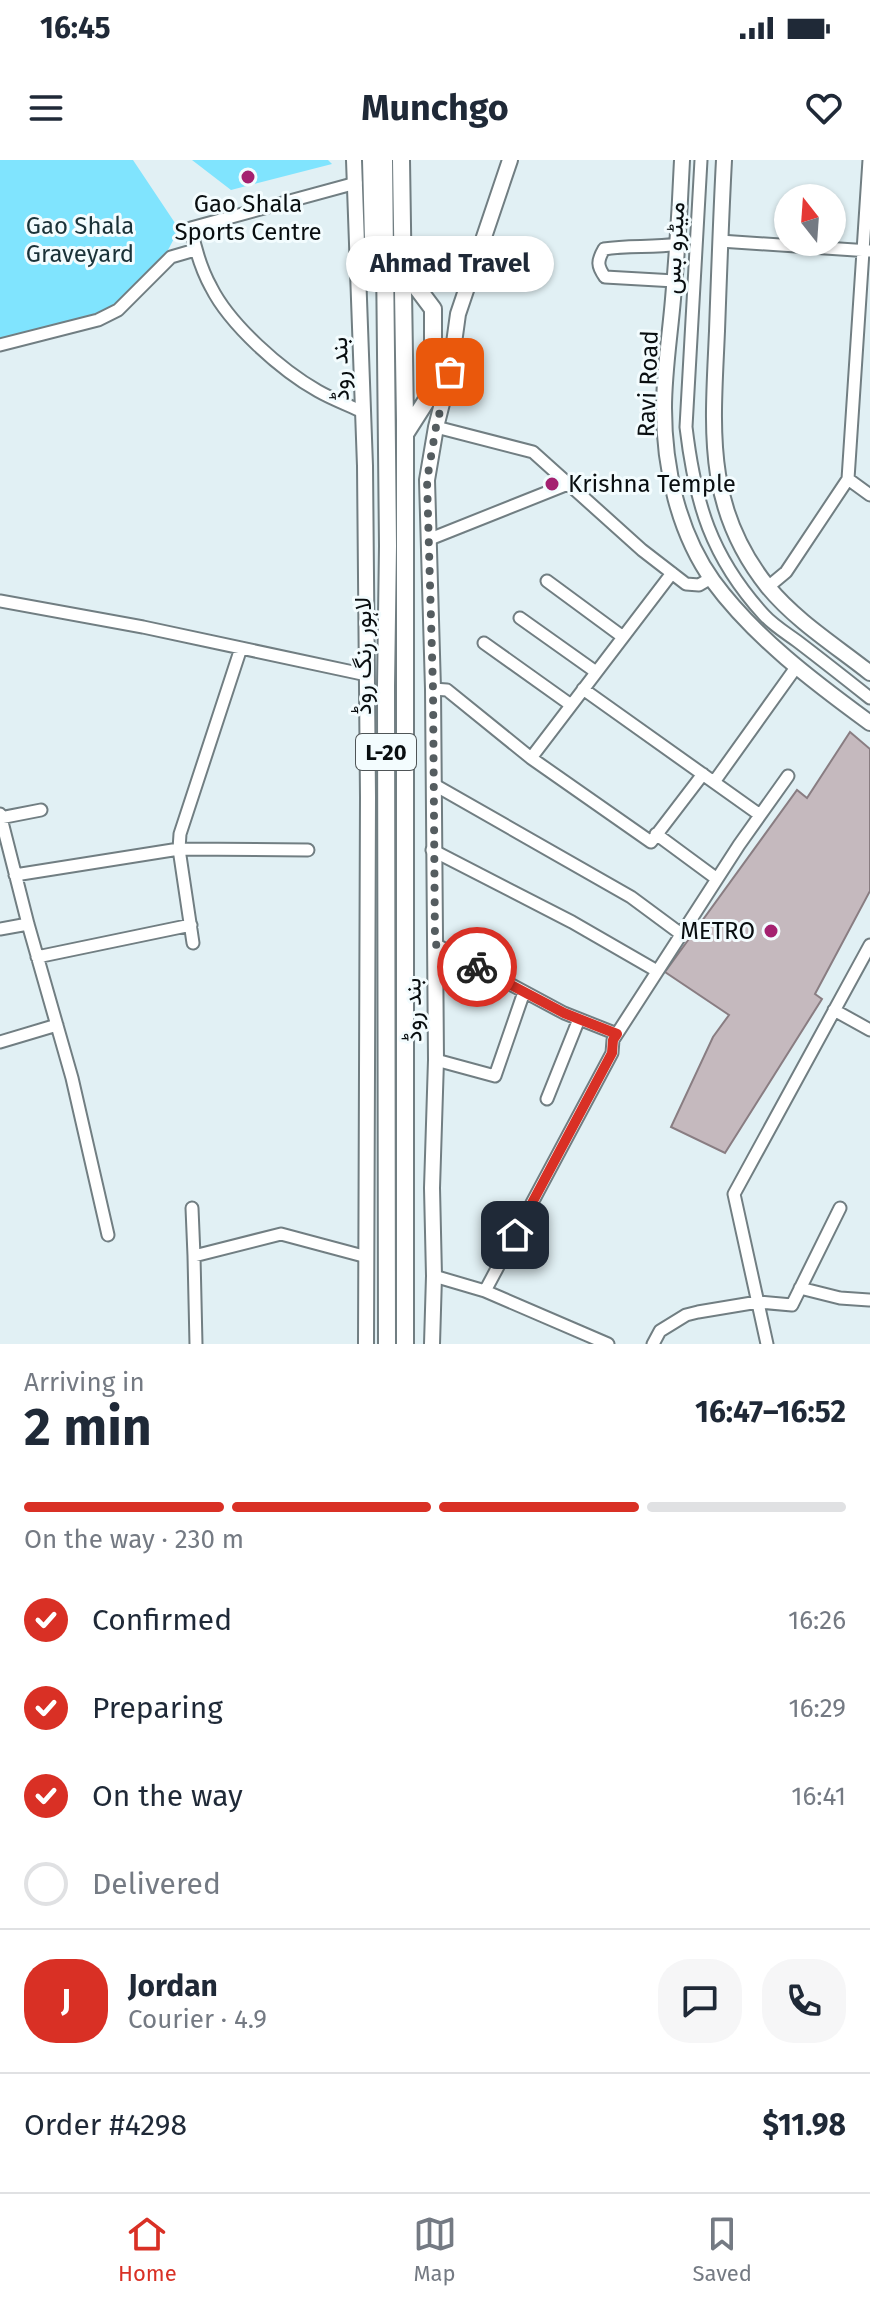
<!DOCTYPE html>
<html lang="en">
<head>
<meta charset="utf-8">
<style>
  :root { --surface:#fff; --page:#f6f6f7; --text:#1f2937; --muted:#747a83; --line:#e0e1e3; --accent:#d93025 }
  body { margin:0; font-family:"Fira Sans",Vazirmatn,sans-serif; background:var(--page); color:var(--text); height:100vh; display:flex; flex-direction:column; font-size:30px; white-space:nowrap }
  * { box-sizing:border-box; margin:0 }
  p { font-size:26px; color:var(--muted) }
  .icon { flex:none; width:44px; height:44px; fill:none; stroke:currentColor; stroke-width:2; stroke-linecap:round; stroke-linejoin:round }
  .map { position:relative; height:1184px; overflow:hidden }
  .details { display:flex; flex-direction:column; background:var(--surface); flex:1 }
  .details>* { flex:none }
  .needle { width:52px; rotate:343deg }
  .tools { position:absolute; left:774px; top:24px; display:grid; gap:16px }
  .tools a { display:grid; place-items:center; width:72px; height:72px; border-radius:50%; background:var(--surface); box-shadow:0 2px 6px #0004; font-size:40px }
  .pin { position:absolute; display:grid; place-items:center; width:68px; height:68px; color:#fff; margin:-34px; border-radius:16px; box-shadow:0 4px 12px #0006 }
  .courier { position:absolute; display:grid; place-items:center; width:80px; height:80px; margin:-40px; border:6px solid #d93025; border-radius:50%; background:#fff; color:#222; box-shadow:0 2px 10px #0007 }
  .bubble { position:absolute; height:56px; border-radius:28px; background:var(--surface); box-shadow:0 2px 6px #0004; font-size:26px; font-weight:700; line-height:56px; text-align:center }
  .head em { font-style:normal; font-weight:700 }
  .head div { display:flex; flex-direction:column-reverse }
  .head { display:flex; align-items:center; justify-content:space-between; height:136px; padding:0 24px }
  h1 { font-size:52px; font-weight:700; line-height:60px }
  .bar { display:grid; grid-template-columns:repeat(4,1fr); gap:12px 8px; align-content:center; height:96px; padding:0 24px }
  .bar i { height:10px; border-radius:6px; background:var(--line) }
  .bar .active { background:var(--accent) }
  .bar p { grid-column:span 4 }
  .line { display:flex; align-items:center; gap:20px; padding:0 24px; border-top:2px solid var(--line) }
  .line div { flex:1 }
  .round { display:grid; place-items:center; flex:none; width:84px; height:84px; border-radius:32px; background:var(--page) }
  ol { padding:0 24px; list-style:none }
  li { display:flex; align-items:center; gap:24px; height:88px }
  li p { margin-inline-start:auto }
  li .icon { padding:8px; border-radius:50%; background:var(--accent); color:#fff; stroke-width:4 }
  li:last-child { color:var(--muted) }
  li i { width:44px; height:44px; border:4px solid var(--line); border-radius:50% }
  .status { display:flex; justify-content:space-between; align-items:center; height:56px; padding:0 40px; background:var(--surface); direction:ltr }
  .status svg { height:22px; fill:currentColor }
  header { display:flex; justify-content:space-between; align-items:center; height:104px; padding:0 24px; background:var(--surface); font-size:36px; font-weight:700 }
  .tabs { display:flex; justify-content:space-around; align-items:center; height:112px; border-top:2px solid var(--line); background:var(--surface); font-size:22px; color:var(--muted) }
  .tabs a { display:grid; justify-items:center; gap:4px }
  .tabs .active { color:var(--accent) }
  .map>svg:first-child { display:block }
  .green { fill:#80e4fe }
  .building { fill:#c5b9be; stroke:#897d82; stroke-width:2 }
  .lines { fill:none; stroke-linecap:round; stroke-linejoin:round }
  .minor-casing { stroke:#717e82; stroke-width:15 }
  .major-casing { stroke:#717e82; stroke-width:18 }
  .highway-casing { stroke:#717e82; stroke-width:20 }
  .minor { stroke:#fff; stroke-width:11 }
  .major { stroke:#fff; stroke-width:14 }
  .highway { stroke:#fff; stroke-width:16 }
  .done { stroke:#555d60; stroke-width:8; stroke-dasharray:0 14.4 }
  .route { stroke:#d93025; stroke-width:10 }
  .poi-dot { fill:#a42170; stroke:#f3fcfe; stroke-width:3 }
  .labels { text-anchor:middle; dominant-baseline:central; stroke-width:6; stroke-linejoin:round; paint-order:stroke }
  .shield { fill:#f3fcfe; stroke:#4f5557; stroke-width:2 }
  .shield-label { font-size:22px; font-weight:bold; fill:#090e10 }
  .poi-label { font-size:24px; fill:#090e10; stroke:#f3fcfe }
  .park-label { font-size:24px; fill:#1a3238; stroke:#f3fcfe }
  .street-label { font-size:24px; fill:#090e10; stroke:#f3fcfe }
</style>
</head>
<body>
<div class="status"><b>16:45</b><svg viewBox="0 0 49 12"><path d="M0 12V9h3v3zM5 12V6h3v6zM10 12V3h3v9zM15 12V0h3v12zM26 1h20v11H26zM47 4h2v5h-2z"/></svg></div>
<header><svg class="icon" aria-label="menu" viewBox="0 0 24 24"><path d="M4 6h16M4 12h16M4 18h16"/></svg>Munchgo<svg class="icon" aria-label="heart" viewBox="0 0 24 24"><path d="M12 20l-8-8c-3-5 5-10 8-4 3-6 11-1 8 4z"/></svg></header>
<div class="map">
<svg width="870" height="1184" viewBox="0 0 870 1184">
  <rect width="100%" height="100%" fill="#e1f0f4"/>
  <path class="green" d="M0,0H133L179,69L155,115L116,157L0,185Z
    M192,0H328L332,4L231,30Z"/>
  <path class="building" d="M850,572L870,589V731L815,834L822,839L725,993L671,967L713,877L729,855L665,812L797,630L807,638Z"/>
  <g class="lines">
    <g class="minor-casing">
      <path id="minor" d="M701,0L686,267C695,343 711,397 764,455C773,465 786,473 797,481C822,500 846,519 870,538
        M356,23L191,68C195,88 201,109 211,127C230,165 281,210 318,231C332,239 348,245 363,252
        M720,81L870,91
        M675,121L605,117C597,106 597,101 604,89C629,85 653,88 678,84
        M0,185L98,160L118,150L171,97L195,90
        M436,267L533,292L642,390L686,424L699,425L711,418
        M848,319L870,335
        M430,379L568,324
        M547,421L623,477
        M768,427L786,412L848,319L869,0
        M0,441L143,467L367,515
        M520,458L596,512
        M484,483L571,545
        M433,529L447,530L531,598L651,682L703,614
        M583,529L760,655
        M531,598L672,413
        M714,622L797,506
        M433,624L631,737L681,774
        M0,654L28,764L72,918L108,1075
        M0,658L41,650
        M656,674L717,719
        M432,690L572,762L657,811
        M15,715L179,689L308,690
        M0,769L28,764
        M193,783L179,689L180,674L241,488
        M435,784L564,853L617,874
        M37,797L191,765
        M834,850L870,870
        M0,882L57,865
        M436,900L495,916L524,832
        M547,939L579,859
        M192,1048L194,1096
        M434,1116L485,1131L608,1184
        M800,1128L840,1138L869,1140
        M485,1131L612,893L613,880L739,685L788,616
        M196,1184L194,1096L281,1074L367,1097
        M653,1184L660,1171L686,1155L698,1152L758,1142L792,1145L840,1048
        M767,1184L734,1034L870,785"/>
    </g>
    <g class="major-casing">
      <path id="major" d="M354,0L365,306L368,637L366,1184
        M682,0C680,47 677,93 673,139C670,175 664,212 664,248C664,307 678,372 713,421C754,477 814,522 870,563
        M724,0C721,57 719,114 717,171C713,267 703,346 768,427C796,461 836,486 870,513
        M432,1184L434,1116L432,1028L436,900L433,529L427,320L436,267L450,212L458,154L510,0"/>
    </g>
    <g class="highway-casing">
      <path id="highway" d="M371,0L374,119
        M384,0L388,386L386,526L387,1184
        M401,0L405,260V1184
        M403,109L433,149V202L428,238L405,274"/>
    </g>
    <use href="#minor" class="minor"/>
    <use href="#major" class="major"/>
    <use href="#highway" class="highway"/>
  </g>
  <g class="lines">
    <path class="done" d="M450,212L436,267L427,320L433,529L435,784L477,807"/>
    <path class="route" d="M477,807L564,853L617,874L613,880L612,893L515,1075"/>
  </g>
  <g class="poi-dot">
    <circle cx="248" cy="17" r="8"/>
    <circle cx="552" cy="324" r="8"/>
    <circle cx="771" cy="771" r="8"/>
  </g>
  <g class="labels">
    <rect class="shield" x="356" y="574" width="60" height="36" rx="6"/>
    <g class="shield-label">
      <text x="386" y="592">L-20</text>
    </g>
    <g class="poi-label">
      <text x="248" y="44">Gao Shala<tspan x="248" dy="28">Sports Centre</tspan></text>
      <text x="568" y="324" text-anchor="start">Krishna Temple</text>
      <text x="755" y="771" text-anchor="end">METRO</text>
    </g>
    <g class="park-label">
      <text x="80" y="66">Gao Shala<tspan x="80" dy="28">Graveyard</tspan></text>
    </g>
    <g class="street-label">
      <text transform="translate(674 88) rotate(-87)">میٹرو بس</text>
      <text transform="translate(340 209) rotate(-92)">بند روڈ</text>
      <text transform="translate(648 224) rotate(-88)">Ravi Road</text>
      <text transform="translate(363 496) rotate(-90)">لاہور رنگ روڈ</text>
      <text transform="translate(413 850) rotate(-91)">بند روڈ</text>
    </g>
  </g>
</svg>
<div class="tools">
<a><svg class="needle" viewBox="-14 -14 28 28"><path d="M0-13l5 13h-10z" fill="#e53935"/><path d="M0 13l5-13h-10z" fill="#747a83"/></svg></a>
</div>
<div class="pin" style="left:450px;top:212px;background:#ea580c"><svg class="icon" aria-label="bag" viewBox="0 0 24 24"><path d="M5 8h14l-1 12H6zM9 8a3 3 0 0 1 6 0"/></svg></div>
<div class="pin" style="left:515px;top:1075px;background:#1f2937"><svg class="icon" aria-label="home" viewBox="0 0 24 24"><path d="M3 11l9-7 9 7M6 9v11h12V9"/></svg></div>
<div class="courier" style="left:477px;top:807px"><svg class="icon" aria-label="bike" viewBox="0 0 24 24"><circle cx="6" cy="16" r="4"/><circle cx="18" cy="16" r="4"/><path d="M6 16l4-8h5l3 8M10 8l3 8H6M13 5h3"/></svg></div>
<div class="bubble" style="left:346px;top:76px;width:208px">Ahmad Travel</div>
</div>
<section class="details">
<div class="head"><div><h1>2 min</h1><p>Arriving in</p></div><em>16:47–16:52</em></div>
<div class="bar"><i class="active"></i><i class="active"></i><i class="active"></i><i></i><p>On the way · 230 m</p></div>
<ol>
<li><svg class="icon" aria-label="check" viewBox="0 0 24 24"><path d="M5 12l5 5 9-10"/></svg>Confirmed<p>16:26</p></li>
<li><svg class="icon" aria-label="check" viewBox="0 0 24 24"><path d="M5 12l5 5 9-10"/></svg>Preparing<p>16:29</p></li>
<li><svg class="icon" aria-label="check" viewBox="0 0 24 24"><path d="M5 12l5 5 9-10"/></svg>On the way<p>16:41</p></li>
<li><i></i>Delivered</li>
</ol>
<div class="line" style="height:144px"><b class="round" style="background:var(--accent);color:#fff">J</b><div><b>Jordan</b><p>Courier · 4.9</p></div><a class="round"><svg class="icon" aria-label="chat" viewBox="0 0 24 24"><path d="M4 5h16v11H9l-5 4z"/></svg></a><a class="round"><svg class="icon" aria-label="phone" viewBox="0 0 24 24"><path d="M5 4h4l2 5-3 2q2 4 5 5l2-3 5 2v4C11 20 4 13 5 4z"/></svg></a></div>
<div class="line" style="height:104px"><div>Order #4298</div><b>$11.98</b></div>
</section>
<nav class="tabs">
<a class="active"><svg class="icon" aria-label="home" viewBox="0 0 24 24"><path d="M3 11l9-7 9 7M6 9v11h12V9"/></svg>Home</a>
<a><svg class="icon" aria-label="map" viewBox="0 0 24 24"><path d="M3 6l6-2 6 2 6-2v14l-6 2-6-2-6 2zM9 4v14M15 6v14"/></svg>Map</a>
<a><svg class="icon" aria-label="saved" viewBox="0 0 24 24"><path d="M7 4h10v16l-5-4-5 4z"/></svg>Saved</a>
</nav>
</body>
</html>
